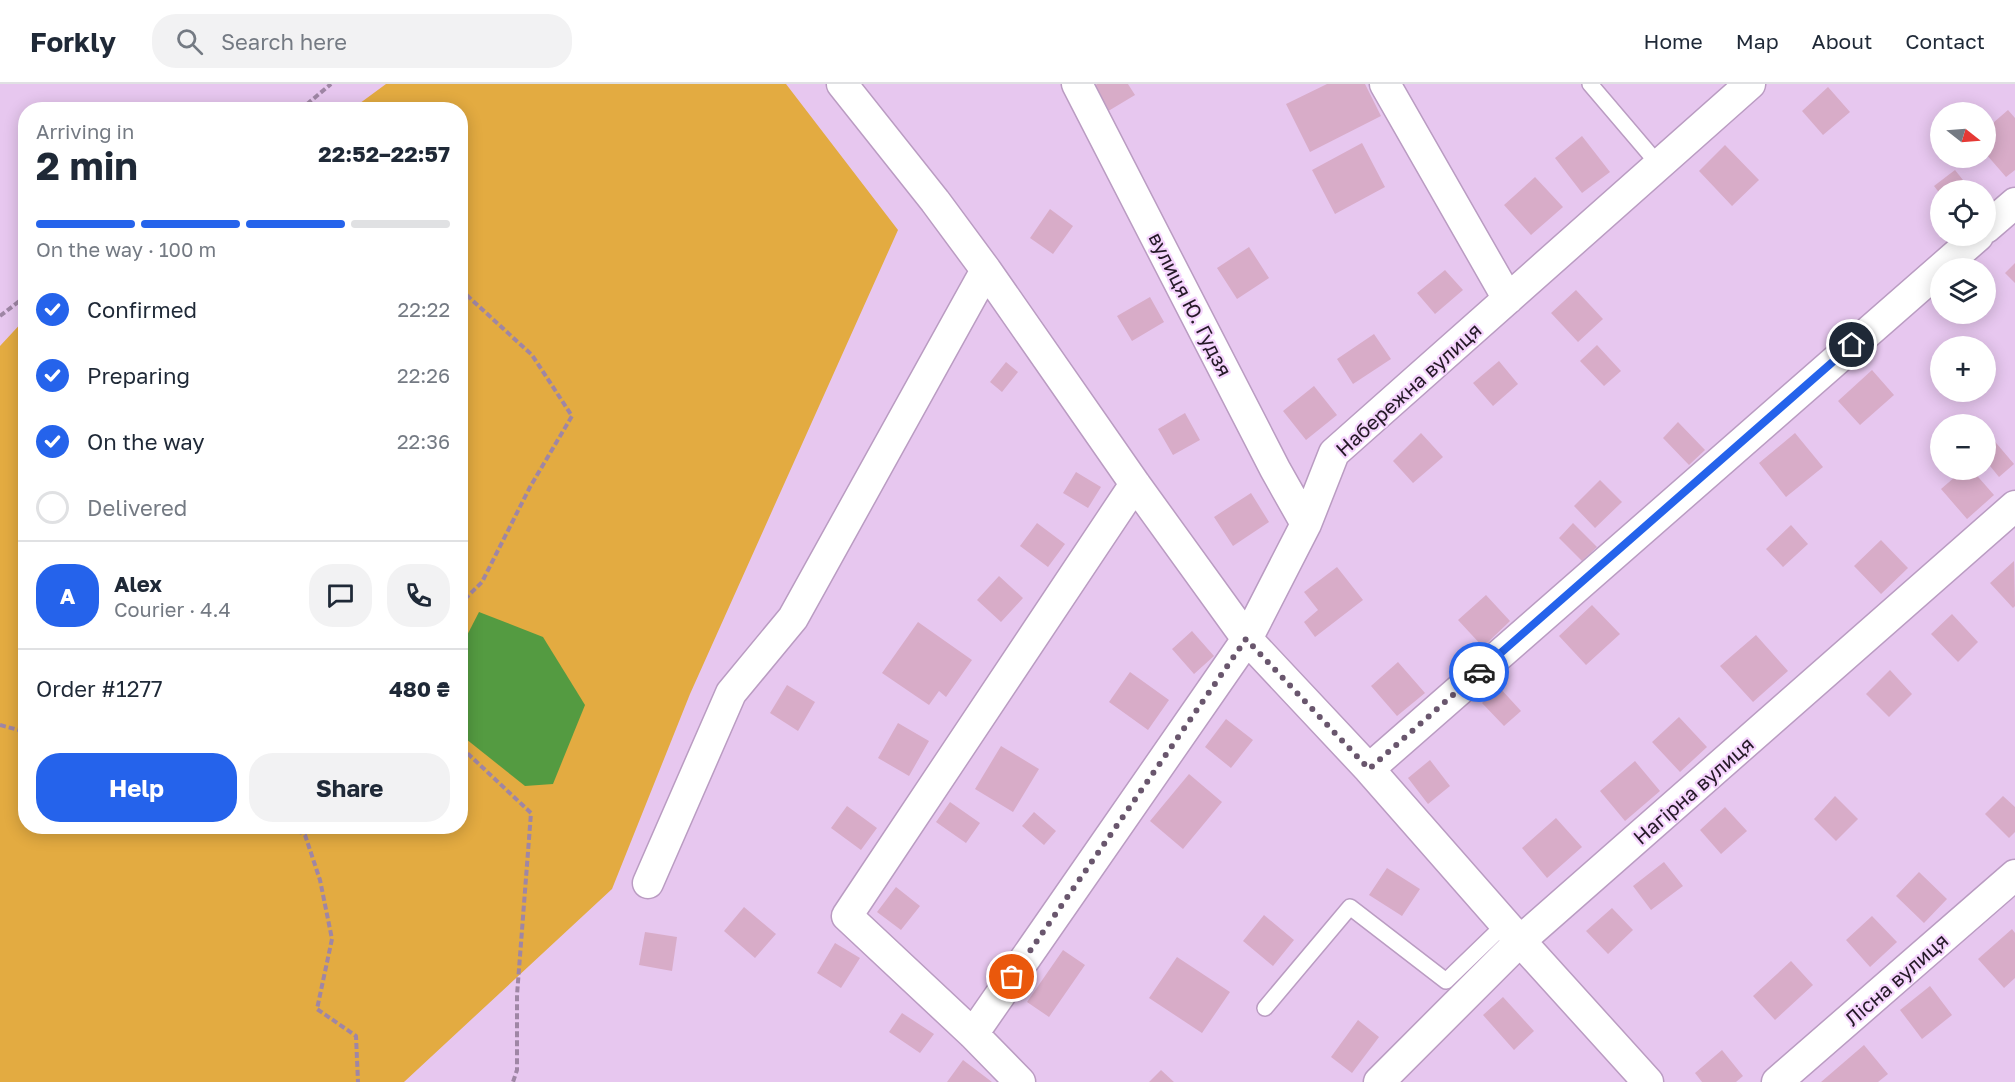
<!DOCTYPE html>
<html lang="en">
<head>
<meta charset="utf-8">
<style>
  :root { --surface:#fff; --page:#f2f2f3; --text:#1f2937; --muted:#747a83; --line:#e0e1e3; --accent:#2563eb }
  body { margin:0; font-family:"Golos Text",sans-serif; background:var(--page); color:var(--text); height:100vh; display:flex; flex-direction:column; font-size:22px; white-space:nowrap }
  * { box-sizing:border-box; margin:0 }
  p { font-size:20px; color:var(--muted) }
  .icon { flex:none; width:33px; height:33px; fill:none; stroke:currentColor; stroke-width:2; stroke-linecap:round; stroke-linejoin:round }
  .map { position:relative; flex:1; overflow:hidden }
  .details { position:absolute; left:18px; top:18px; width:450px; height:732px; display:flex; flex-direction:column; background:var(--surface); border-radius:24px; box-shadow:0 3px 15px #0003 }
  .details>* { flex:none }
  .needle { width:39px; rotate:107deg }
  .fabs { position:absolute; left:1930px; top:18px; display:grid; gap:12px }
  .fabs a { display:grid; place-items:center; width:66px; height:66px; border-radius:50%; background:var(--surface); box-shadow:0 3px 15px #0003; font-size:30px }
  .pin { position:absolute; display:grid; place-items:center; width:51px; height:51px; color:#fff; margin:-26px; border:3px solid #fff; border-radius:50%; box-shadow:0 2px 6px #0007 }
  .courier { position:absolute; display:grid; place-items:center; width:60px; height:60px; margin:-30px; border:4px solid #2563eb; border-radius:50%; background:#fff; color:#222; box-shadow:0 2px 8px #0007 }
  .head em { font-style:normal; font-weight:700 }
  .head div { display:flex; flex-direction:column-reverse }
  .head { display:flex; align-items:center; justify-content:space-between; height:102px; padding:0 18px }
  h1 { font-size:39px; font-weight:700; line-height:45px }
  .bar { display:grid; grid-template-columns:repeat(4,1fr); gap:9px 6px; align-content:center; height:72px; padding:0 18px }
  .bar i { height:8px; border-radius:4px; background:var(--line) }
  .bar .current { background:var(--accent) }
  .bar p { grid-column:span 4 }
  .line { display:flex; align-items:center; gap:15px; padding:0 18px; border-top:2px solid var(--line) }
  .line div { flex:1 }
  .round { display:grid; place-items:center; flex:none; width:63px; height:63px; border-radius:24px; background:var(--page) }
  ol { padding:0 18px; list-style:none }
  li { display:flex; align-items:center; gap:18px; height:66px }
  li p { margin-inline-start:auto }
  li .icon { padding:6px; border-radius:50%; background:var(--accent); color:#fff; stroke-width:4 }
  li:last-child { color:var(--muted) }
  li i { width:33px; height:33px; border:3px solid var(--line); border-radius:50% }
  .primary-button { display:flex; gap:12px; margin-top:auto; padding:12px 18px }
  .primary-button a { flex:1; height:69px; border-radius:24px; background:var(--accent); color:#fff; font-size:24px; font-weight:700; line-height:69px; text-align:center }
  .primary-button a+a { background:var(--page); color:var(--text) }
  header { display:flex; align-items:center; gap:36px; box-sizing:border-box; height:84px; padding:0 30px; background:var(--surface); border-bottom:2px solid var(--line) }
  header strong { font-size:28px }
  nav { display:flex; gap:33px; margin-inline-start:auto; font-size:21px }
  .search { width:420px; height:54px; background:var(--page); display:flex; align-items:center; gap:15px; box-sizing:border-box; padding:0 21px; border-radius:24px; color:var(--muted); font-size:22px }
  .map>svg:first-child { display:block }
  .green { fill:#e3ab41 }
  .water { fill:#549b41 }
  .building { fill:#d8acc8 }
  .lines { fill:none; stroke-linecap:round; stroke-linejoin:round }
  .lane-casing { stroke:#ba9cc2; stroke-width:18 }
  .street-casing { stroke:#ba9cc2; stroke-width:33 }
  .path { stroke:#9f86a5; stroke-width:4; stroke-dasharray:6 3; stroke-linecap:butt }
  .lane { stroke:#fff; stroke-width:15 }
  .street { stroke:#fff; stroke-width:30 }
  .done { stroke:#69566d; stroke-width:6; stroke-dasharray:0 10.8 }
  .route { stroke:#2563eb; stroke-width:8 }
  .labels { text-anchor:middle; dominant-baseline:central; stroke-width:4.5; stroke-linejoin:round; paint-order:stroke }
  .street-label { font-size:20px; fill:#251927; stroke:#f5d4fd }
</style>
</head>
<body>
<header>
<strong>Forkly</strong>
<div class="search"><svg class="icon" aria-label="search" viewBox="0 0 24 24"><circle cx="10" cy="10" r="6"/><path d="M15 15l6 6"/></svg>Search here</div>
<nav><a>Home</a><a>Map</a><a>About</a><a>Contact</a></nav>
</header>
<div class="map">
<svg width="2015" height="998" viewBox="0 0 2015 998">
  <rect width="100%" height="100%" fill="#e7c7ef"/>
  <path class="green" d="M386,0H786L898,146L690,610L612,805L404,998H0V262L25,235L26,742H460V26L352,25Z"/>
  <path class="water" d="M479,528L543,553L585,621L553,700L525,702L461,651V563Z"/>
  <path class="building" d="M1097,0H1128L1135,11L1105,29L1091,4Z
    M1327,0H1365L1381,32L1310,68L1286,20Z
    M1828,3L1850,28L1823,51L1802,27Z
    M2008,26L2015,34V86L2006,93L1986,70V45Z
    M1582,52L1610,88L1582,109L1555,74Z
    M1362,59L1385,103L1335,130L1312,86Z
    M1725,61L1759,96L1732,122L1699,87Z
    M1955,86L1971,106H1941V111L1934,102Z
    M1535,93L1563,123L1531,151L1504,121Z
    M1050,125L1073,142L1053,170L1030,154Z
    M1249,163L1269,194L1237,215L1217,184Z
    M2015,179V199L2005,189Z
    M1445,186L1463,206L1435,230L1417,209Z
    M1576,206L1603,235L1578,258L1551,229Z
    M1150,213L1164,238L1132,257L1117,232Z
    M1374,250L1391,275L1353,300L1337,275Z
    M1597,261L1621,287L1604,302L1580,277Z
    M1499,277L1518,300L1493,322L1473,299Z
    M1006,278L1018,288L1002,308L990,298Z
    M1872,286L1894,311L1860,341L1838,317Z
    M1314,302L1337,331L1306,356L1283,327Z
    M1185,329L1200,356L1173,371L1158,345Z
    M1678,338L1705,366L1689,381L1663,354Z
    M1421,349L1443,373L1413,399L1393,377Z
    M1795,349L1823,383L1786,413L1759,379Z
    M1991,353L2014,380L1999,393L1986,377V358Z
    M1963,386H1972L1994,411L1967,435L1941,405Z
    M1076,388L1101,403L1088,424L1063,409Z
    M1600,396L1622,418L1595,444L1574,422Z
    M1251,409L1269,438L1233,462L1214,433Z
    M1037,439L1065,460L1048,483L1020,462Z
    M1573,439L1597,463L1582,477L1559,454Z
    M1791,441L1808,460L1783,483L1766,465Z
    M1881,456L1908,484L1881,510L1854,482Z
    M2014,477L2015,522L2013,524L1990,499Z
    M1337,483L1363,516L1315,553L1304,538L1318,526L1304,508Z
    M999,492L1023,514L1001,538L977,516Z
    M1486,511L1510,537L1483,563L1458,536Z
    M1592,521L1620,550L1586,581L1559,552Z
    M1952,530L1978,558L1958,578L1931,550Z
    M918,538L972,576L946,613L939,607L929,621L882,589Z
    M1192,547L1214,572L1194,590L1172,565Z
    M1756,551L1788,587L1753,618L1720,582Z
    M1398,578L1425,609L1397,632L1371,602Z
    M1890,586L1912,610L1889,633L1866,610Z
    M1130,588L1169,616L1148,646L1109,618Z
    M787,601L815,618L798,647L770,629Z
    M1499,603L1521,627L1504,642L1482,619Z
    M1679,633L1707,663L1680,688L1652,658Z
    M1226,635L1253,656L1231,684L1205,663Z
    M898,639L929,657L909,692L878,674Z
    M1001,662L1039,685L1013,728L975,705Z
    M1430,676L1450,702L1428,720L1408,694Z
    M1635,677L1660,707L1625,737L1600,707Z
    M1189,690L1222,718L1183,765L1150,737Z
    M1835,712L1858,735L1836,757L1814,735Z
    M2003,712L2015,723V748L2009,754L1985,730Z
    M950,718L980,739L966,759L936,738Z
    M847,722L877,744L861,766L831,744Z
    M1725,723L1747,747L1721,770L1700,746Z
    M1034,728L1056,747L1044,761L1022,742Z
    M1556,734L1582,763L1547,794L1522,764Z
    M1664,778L1683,802L1651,826L1633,802Z
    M1387,784L1420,805L1402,832L1369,811Z
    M1919,788L1947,815L1924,839L1896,812Z
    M896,803L920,822L901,846L877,828Z
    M744,823L776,850L755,874L724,847Z
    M1612,824L1633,846L1608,870L1586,847Z
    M1264,831L1294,856L1273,882L1243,857Z
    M1872,832L1897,858L1870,883L1846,856Z
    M2012,845L2015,849V894L2004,904L1978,875Z
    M645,848L677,853L672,887L639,881Z
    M835,859L860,874L841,904L817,889Z
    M1063,866L1085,881L1049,933L1027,918Z
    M1177,873L1230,908L1202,949L1149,914Z
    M1791,877L1813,901L1775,936L1753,912Z
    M1930,902L1952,931L1922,955L1900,926Z
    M1503,913L1534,947L1514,966L1483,931Z
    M902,929L934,950L920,969L889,948Z
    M1358,936L1379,953L1352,989L1331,973Z
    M1864,961L1888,990L1878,998H1821Z
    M1722,966L1743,992L1736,998H1702L1695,989Z
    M963,976L992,998H947Z
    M1161,986L1174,998H1149Z"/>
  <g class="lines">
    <g class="lane-casing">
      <path id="lane" d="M1590,0L1659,81
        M1265,924L1350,823L1446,897L1505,840"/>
    </g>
    <g class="street-casing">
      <path id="street" d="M842,0L935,117L986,186L1135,400L1247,555L1369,685L1513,849L1648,998
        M1077,0L1275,385L1306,440
        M1385,0L1508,215
        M1986,144L2015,119
        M1369,685L1978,152
        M648,799L731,609L793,534L986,186
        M973,950L1247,555L1306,440L1334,369L1750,0
        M1020,998L973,950L847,832L1135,400
        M1379,998L1520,857L2015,422
        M1777,998L2015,791"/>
    </g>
    <path class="path" d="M300,26L331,0
      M460,205L532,271L572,332L530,403L482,498L460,520
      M0,232L26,212
      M0,641L26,648
      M460,665L464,666L531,729L517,911V986L513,998
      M289,742L305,751L320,796L332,855L317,925L356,952L358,998"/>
    <use href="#lane" class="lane"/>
    <use href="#street" class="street"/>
  </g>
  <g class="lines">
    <path class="done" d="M1012,893L1246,555L1369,685L1479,588"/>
    <path class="route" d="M1479,588L1852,261"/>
  </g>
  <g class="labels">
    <g class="street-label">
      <text transform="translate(1191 220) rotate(63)">вулиця Ю. Гудзя</text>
      <text transform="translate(1408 305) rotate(-42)">Набережна вулиця</text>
      <text transform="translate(1693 706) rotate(-41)">Нагірна вулиця</text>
      <text transform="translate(1896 895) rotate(-41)">Лісна вулиця</text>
    </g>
  </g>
</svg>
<div class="fabs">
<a><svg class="needle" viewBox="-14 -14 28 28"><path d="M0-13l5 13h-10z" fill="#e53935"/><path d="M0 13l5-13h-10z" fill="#747a83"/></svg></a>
<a><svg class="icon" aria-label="locate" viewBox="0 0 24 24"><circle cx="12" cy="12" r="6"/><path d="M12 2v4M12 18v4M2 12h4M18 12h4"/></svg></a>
<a><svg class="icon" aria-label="layers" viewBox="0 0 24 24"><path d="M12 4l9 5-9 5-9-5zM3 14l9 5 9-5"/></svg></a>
<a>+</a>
<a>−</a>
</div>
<div class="pin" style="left:1012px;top:893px;background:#ea580c"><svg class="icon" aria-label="bag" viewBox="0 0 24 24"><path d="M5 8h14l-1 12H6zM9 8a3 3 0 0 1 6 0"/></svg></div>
<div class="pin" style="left:1852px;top:261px;background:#1f2937"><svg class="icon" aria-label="home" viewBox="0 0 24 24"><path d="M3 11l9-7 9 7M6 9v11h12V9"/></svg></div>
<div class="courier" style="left:1479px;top:588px"><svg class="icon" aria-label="car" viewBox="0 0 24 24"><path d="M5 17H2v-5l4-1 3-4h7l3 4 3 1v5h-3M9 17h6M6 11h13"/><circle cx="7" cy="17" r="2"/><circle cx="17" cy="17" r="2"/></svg></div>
<section class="details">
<div class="head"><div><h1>2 min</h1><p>Arriving in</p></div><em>22:52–22:57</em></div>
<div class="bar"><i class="current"></i><i class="current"></i><i class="current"></i><i></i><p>On the way · 100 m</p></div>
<ol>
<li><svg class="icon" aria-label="check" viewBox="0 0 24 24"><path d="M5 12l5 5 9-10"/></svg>Confirmed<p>22:22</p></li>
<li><svg class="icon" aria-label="check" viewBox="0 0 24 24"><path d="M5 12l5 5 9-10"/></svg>Preparing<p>22:26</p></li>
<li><svg class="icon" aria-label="check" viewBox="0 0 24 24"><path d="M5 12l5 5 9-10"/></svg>On the way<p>22:36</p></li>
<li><i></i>Delivered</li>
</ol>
<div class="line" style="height:108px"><b class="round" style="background:var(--accent);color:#fff">A</b><div><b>Alex</b><p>Courier · 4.4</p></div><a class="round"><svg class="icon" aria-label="chat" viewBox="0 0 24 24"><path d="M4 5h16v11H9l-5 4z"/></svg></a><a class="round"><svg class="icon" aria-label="phone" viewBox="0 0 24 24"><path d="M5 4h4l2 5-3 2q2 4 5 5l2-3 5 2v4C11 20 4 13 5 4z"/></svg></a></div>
<div class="line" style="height:78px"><div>Order #1277</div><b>480 ₴</b></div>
<div class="primary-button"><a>Help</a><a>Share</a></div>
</section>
</div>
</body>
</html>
